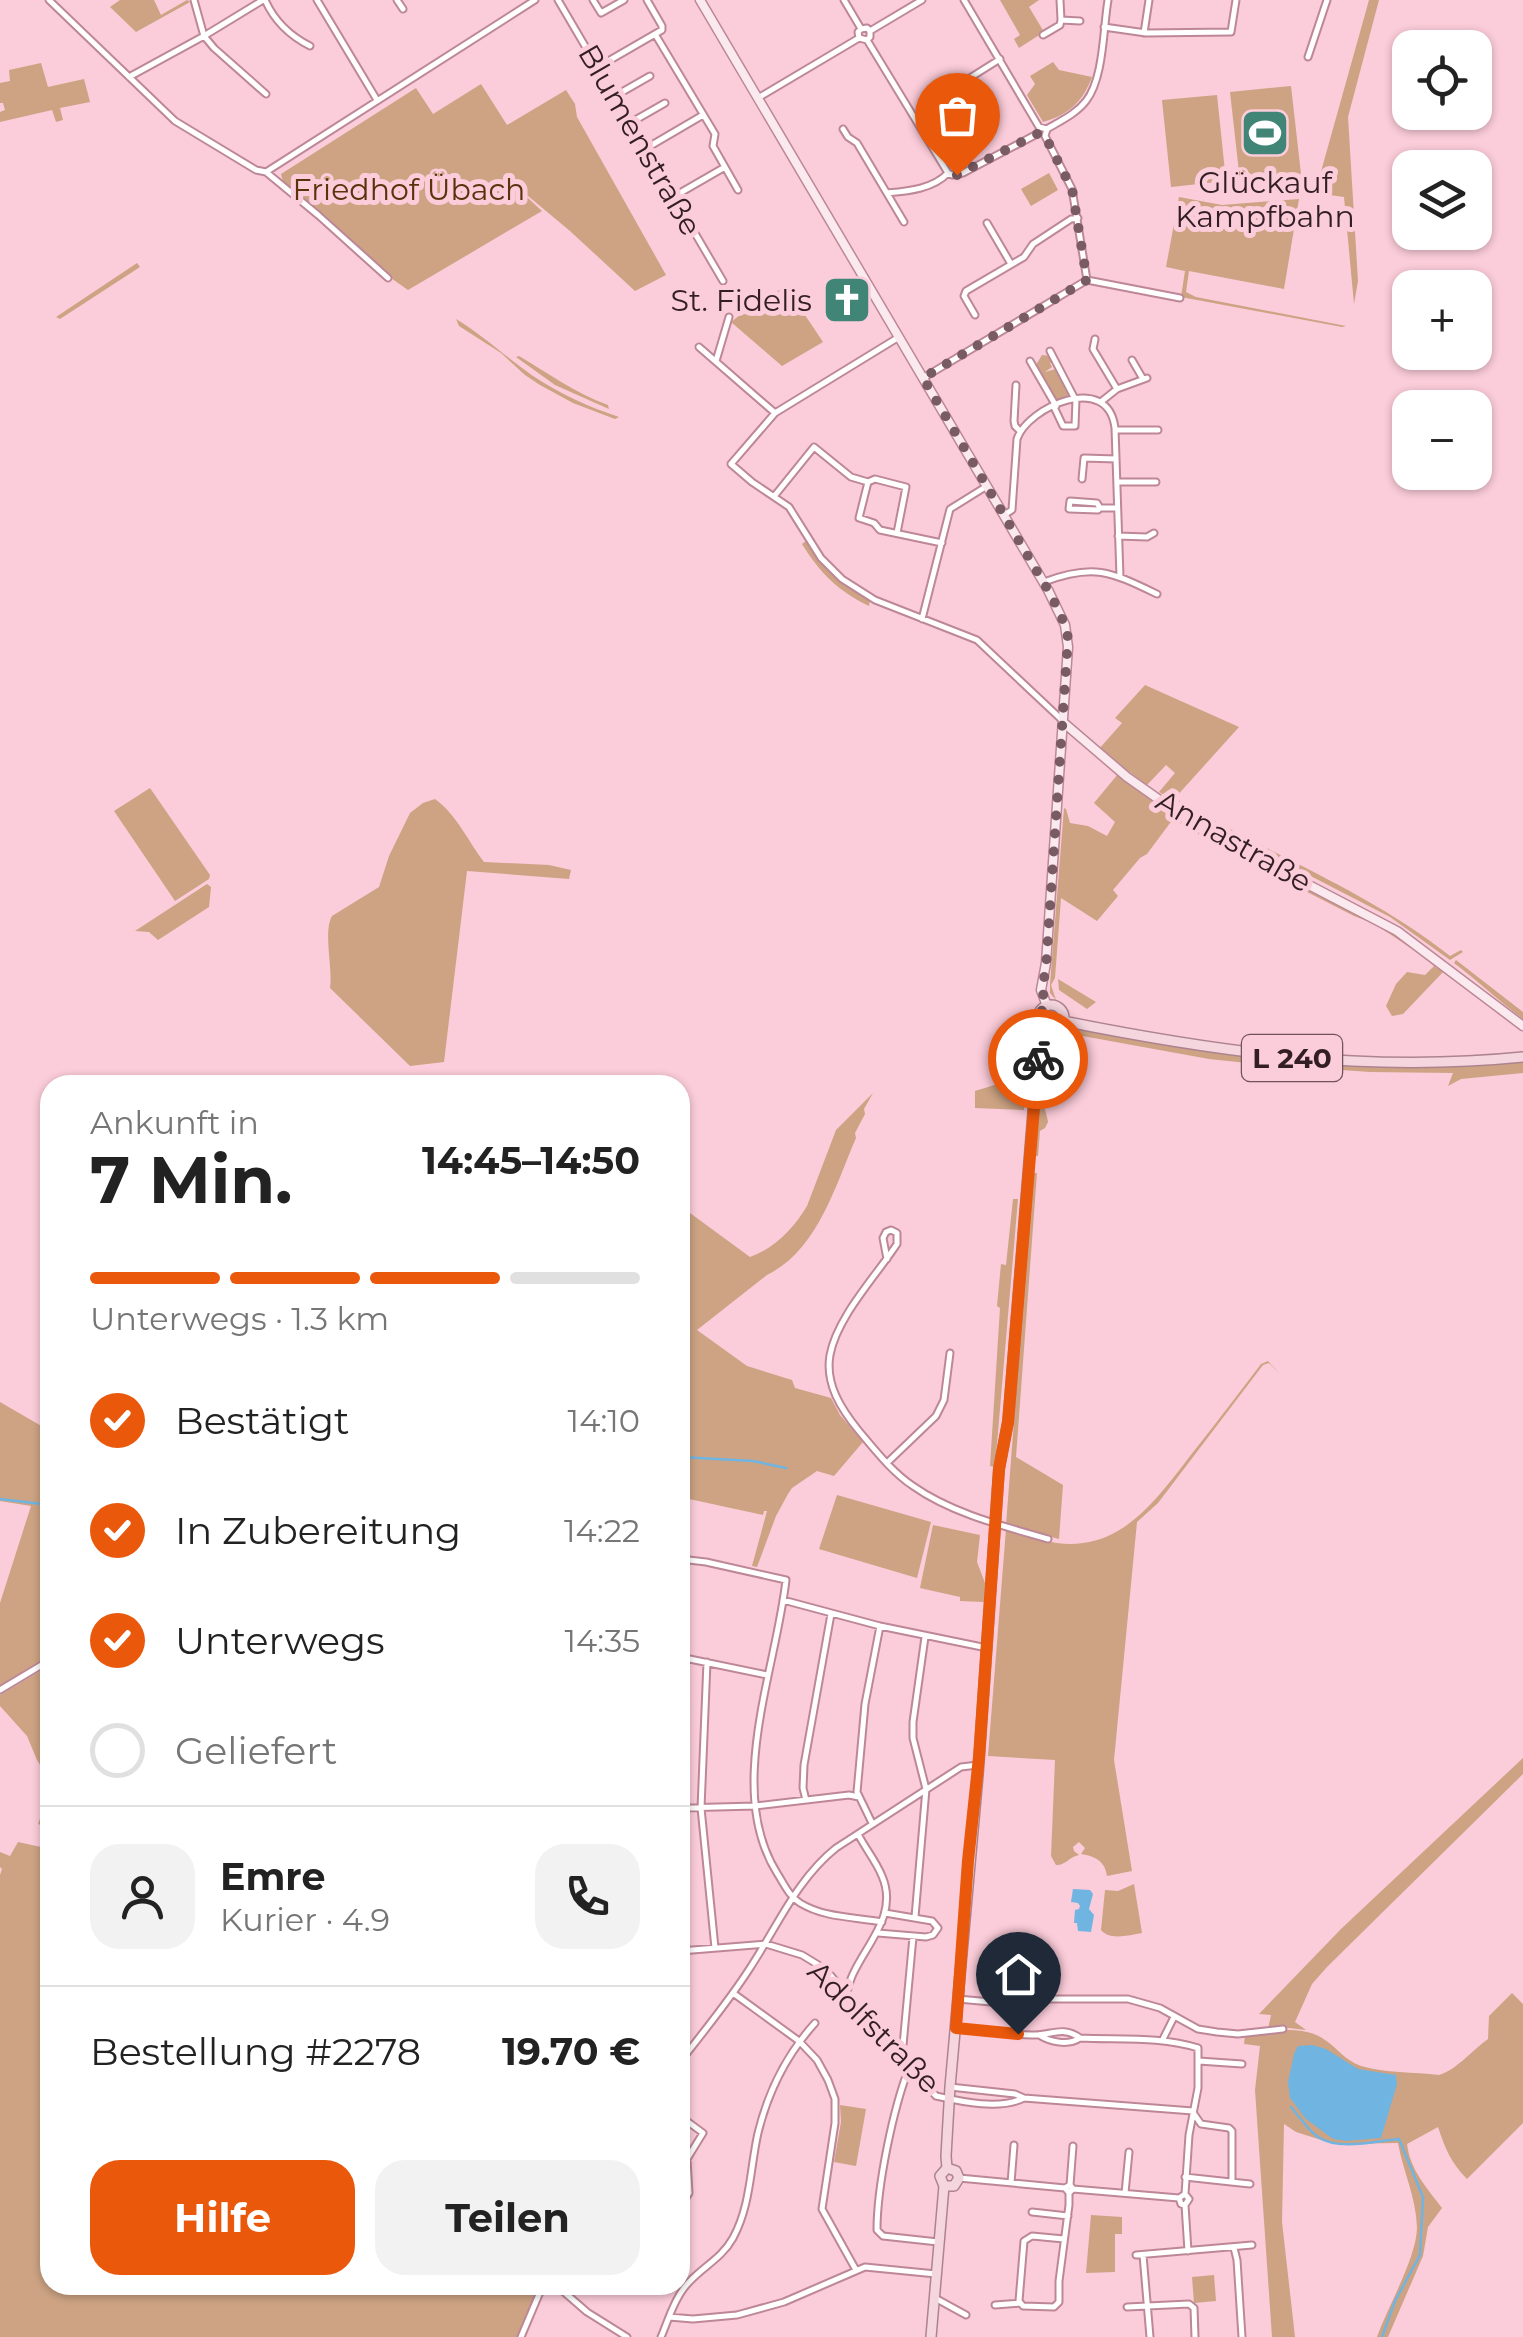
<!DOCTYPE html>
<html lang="de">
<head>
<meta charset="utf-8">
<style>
  :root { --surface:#fff; --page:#f2f2f2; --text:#222; --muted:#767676; --line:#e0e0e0; --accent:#ea580c }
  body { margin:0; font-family:Montserrat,sans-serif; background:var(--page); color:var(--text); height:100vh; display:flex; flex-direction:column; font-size:38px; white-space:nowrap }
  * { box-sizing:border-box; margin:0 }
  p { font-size:32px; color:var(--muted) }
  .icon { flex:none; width:55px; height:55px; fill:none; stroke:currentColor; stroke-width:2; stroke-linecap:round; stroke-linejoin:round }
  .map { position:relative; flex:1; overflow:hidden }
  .panel { position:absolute; left:40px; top:1075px; width:650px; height:1220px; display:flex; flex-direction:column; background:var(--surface); border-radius:30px; box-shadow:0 2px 8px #0004 }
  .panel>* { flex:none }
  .tools { position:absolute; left:1392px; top:30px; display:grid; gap:20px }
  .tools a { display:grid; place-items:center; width:100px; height:100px; border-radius:20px; background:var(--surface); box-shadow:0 2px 8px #0004; font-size:50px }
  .pin { position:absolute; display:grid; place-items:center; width:85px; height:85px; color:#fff; margin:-102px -42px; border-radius:50% 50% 50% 0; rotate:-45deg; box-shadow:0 0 10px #0007 }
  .pin .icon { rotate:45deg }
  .courier { position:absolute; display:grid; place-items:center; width:100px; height:100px; margin:-50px; border:8px solid #ea580c; border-radius:50%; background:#fff; color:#222; box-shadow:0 2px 12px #0007 }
  .head em { font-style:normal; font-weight:700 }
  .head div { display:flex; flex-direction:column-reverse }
  .head { display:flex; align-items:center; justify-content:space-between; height:170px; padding:0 50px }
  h1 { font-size:65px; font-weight:700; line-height:75px }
  .bar { display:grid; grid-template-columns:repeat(4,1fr); gap:15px 10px; align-content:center; height:120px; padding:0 50px }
  .bar i { height:12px; border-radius:8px; background:var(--line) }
  .bar .selected { background:var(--accent) }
  .bar p { grid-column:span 4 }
  .line { display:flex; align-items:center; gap:25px; padding:0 50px; border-top:2px solid var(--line) }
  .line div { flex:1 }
  .round { display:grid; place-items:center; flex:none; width:105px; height:105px; border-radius:30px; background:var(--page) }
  ol { padding:0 50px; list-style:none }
  li { display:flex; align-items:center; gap:30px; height:110px }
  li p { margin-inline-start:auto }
  li .icon { padding:10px; border-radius:50%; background:var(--accent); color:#fff; stroke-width:4 }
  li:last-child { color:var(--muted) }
  li i { width:55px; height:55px; border:5px solid var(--line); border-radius:50% }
  .action { display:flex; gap:20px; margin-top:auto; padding:20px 50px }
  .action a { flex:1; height:115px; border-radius:30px; background:var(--accent); color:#fff; font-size:40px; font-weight:700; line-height:115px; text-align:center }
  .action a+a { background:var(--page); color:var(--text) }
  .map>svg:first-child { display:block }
  .green { fill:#cda383 }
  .water { fill:#70b4e1 }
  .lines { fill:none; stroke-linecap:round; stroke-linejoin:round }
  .stream { stroke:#70b4e1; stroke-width:2.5 }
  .street-casing { stroke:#bd8797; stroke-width:9 }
  .secondary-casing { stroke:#bd8797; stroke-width:11 }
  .primary-casing { stroke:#ad8390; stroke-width:12 }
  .street { stroke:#fff; stroke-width:5 }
  .secondary { stroke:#faeaef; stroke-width:8 }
  .primary { stroke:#f5d6df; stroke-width:9 }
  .done { stroke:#795b64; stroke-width:10; stroke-dasharray:0 18 }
  .route { stroke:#ea580c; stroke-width:12 }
  .labels { text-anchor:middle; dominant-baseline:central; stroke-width:10; stroke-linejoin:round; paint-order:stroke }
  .shield { fill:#fbccd9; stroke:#6f525b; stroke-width:2.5 }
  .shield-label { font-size:28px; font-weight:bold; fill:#331e25 }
  .street-label { font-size:30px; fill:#331e25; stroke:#fbccd9 }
  .poi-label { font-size:30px; fill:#331e25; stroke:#fbccd9 }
  .park-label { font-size:30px; fill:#5a330d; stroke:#fbccd9 }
</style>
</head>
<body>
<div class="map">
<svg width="1523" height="2337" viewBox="0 0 1523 2337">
  <rect width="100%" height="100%" fill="#fbccd9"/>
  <path class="green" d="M120,0H154L161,15L187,0L190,2L136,32L110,7Z
    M1000,0H1039L1029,7L1044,32L1019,48L1014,39L1020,35Z
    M1369,0H1379L1348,117L1358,281L1354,304L1344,197L1315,193Z
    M1053,62L1059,70L1092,77C1083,101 1069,115 1043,122L1027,95L1035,84L1030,76Z
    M41,63L48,87L84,79L90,102L60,108L63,120L56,122L52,110L0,122V112L5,110L3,103H0V83L10,81L9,70Z
    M481,84L507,125L566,90L575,104L577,117L666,275L635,291L570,231L504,176L542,211L408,290L388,276L323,215L283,182L281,174L416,88L433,114Z
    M1291,86L1301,174L1240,181L1230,92Z
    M1217,95L1226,181L1171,187L1162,100Z
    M1049,173L1058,190L1031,206L1021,189Z
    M1179,197L1222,205L1299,199L1284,289L1189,271L1186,292L1196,297L1346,326L1342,327L1181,297L1185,271L1166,267Z
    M137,263L140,267L60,319L56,317Z
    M781,289L789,292L802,315H805L823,342L782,366L731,322L740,315L758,310L754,308L739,312Z
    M456,319C484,336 507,358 533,376C560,394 589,407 619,417L615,419L573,403L540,385L525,375L501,353L459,326Z
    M1042,355L1051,356L1054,360L1050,363L1052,367L1045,372L1056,369L1071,394L1057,401L1036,365Z
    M519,356C548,373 575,393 608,405L609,409L555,385L516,357Z
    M807,540C825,569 840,583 870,600L869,606C838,591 820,573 802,544Z
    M1145,685L1239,727L1175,798C1265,853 1367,890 1450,956L1461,950L1463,952L1450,960L1390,917L1220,829L1159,792L1175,773L1166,765L1147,785L1099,749L1122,723L1115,718Z
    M1118,774L1176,816L1216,841L1212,843L1207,840L1173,819L1147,854L1140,858L1113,890L1118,896L1097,921L1061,898L1055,978L1051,985L1056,1000L1050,993V984L1064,808L1066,809L1070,823L1088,826L1107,836L1115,822L1094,803Z
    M150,788L210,875L209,879L175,901L114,811Z
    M435,799C456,814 468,841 484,862L549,865L571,870L569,879L467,871L444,1062L410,1066L330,988C333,968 323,932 332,916L379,887L389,856L410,813L423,803Z
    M1226,845L1373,920L1367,921L1354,916L1217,846Z
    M207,884L211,887L209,907L158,940L149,932L135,931Z
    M1376,925L1385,926L1436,964L1435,967L1444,971L1403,1014L1392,1016L1386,1006L1396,984L1407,972L1425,975L1434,966L1423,956Z
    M1456,960L1523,1012V1019C1499,1001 1478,981 1454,963Z
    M1058,979L1096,1002L1087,1009L1059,990Z
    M1070,1027C1222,1056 1368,1076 1523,1061V1073L1461,1079L1448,1086L1453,1073L1370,1072L1257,1064L1209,1059L1066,1033C1045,1044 1042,1077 1043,1099C1043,1106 1047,1114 1048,1122L1045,1128L1040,1131L1038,1156H1034L1043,1059L1050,1039Z
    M1028,1078L1024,1110L975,1108V1091C993,1086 1009,1079 1028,1078Z
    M873,1093L864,1109L865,1114L855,1133L856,1138C835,1186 818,1250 767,1275L697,1330L747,1366L792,1380L795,1388L831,1398L840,1415L863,1442L834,1476L817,1471L792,1488L788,1494L776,1516L757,1567L752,1566L767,1511H764L763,1515L680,1497V1259L687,1217L689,1218L690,1213L750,1257C775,1248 794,1228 807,1206L836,1130Z
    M1033,1173H1037L1016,1457L1063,1485L1059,1539L1006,1525Z
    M1013,1199H1018L995,1467L990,1466L1000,1308L997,1306L1001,1264L1006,1265Z
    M1268,1361L1280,1374L1269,1363L1263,1365L1158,1503L1137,1522L1114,1760L1132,1871L1107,1876C1105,1861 1095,1856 1081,1854L1085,1848L1079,1842L1073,1847L1074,1851L1079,1855C1071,1856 1064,1866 1056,1865L1051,1856L1055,1760L988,1756L1006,1529C1032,1537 1056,1547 1083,1543C1133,1537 1165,1488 1194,1451C1217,1422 1239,1393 1261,1364Z
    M0,1402L50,1431V1656L0,1687V1603L31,1506L0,1501Z
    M837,1495L931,1522L917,1578L819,1549Z
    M933,1525L980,1535L977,1562L985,1583L984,1602L960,1601V1597L920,1588Z
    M42,1670L50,1682V1781L37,1760L27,1736L0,1706V1695Z
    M1523,1758V1774L1327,1967L1312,1984L1295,2022L1306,2030L1280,2027L1268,2029L1271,2015L1259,2014L1341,1929Z
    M50,1792V2285H539L518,2337H0V1875L2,1869L0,1867V1852L10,1856L18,1842L41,1847L48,1828L38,1824Z
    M1134,1884L1142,1933C1129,1935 1110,1941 1101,1930L1105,1890L1118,1891Z
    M1512,1993L1523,2004V2123L1467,2179C1451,2163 1445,2148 1438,2127L1407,2144C1410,2170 1427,2188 1442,2208L1428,2227L1423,2256L1388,2337H1377C1388,2306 1417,2257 1417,2227C1416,2197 1403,2171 1398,2143L1334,2144L1296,2132L1284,2124L1282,2222L1295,2337H1272L1255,2090L1260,2046L1244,2044L1245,2035C1268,2032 1300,2024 1322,2038C1337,2047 1344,2060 1361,2066C1385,2073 1414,2072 1439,2075C1458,2069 1472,2050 1488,2039L1489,2016Z
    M840,2105L866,2109L856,2166L834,2162L841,2122Z
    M1091,2215L1122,2217V2234H1115V2272L1086,2273Z
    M1214,2275L1216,2301L1194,2303L1192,2277Z"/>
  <path class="water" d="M1073,1889L1090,1890L1093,1894L1089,1909L1094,1915L1091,1932L1078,1931L1077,1923H1074L1075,1910L1079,1909L1080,1906L1078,1903L1071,1902Z
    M1312,2045L1326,2049L1358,2069L1396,2075L1397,2084L1381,2138L1347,2141L1333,2139L1306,2119L1290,2098L1288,2082L1294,2054L1298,2046Z"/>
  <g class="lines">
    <path class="stream" d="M680,1457L753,1461L786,1468
      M0,1499L50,1505
      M1291,2107C1299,2116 1308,2130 1318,2137C1339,2151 1376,2141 1399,2139L1423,2197L1420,2255L1395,2301L1382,2337"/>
    <g class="street-casing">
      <path id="street" d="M49,0L175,121L256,170L266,172L318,215L388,278
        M194,0L204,36L214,48L266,94
        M265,0C274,20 290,36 310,46
        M317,0L377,100
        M397,0L403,9
        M558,0L723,281
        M593,0L601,13L624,0
        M647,0L662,26V30L655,34
        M844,0L860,27
        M964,0L1039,127L1047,129L1045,136L1072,189L1087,280
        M1060,0L1061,20L1080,21
        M1104,27L1146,33L1231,32L1236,0
        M870,31L922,0
        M1144,33L1149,0
        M655,34L715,134L713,146L738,190
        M1043,35L1060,25L1061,20
        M867,40L948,173L952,175L963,173L1037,134
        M1308,57L1327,0
        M598,67L655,34
        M129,77L204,36L263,0
        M615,96L650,76
        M758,98L859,38L867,40L870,37V31L867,28L861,29L858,32L859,38
        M938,98L1000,59
        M630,123L665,103
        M843,129L848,137L857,143L904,222
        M1047,129C1060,121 1076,114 1086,101C1104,78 1103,29 1108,0
        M645,149L703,115
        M266,172L535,0
        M887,193C908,191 933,189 948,173
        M673,197L725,167
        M987,223L1011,264
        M975,315L964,296L966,291L1024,257L1033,244L1071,219L1078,218
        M899,337L775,413L731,464L752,482L789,507L821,558L842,579L875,600L977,640L1062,720
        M1095,339L1093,349L1117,389
        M699,347L775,413
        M1050,351L1075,399
        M1132,360L1143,379
        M716,361L729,317
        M1030,361L1056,406
        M923,378L1087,280L1180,298
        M1016,385L1014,421L1015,426L1020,431
        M1102,401L1117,389L1147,378
        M1054,407L1063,426H1075L1076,399
        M1115,430H1158
        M1082,479L1084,458L1116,459
        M868,482L859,518L874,523L880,530L942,543
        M1117,482H1156
        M776,494L814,447L851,477L868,482L875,479L906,487L897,533
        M1100,508L1098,510L1069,509L1070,501L1097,503L1100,508H1117
        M1004,515L1012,510L1017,439C1028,407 1108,371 1115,428L1120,577
        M1118,536L1147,537L1154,533
        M1044,582C1094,563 1111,572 1157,594
        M922,619L950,509L987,486
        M887,1259L883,1238L886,1232L891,1230L897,1233V1244C876,1276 837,1317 830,1355C825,1384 841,1409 859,1431C875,1450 892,1472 913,1486C951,1513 1003,1526 1048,1539
        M888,1462L936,1416L944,1400L950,1353
        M680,1559L706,1562L786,1580C776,1670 725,1790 777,1873C784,1884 789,1896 800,1903C824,1918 856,1917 882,1922
        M783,1600L880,1626L987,1648
        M680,1657L767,1675
        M707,1662L701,1808L715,1948
        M0,1690L50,1660
        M806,1800L803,1788L804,1765L831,1614
        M680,1808L755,1806L849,1795L859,1797
        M872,1823L857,1792L865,1704L880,1626
        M915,1917L926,1789L913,1738V1722L925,1637
        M878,1933L926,1937L933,1935L938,1928L932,1921L885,1913
        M680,1951L766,1944L802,1955L825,1969L936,2096C963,2102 1000,2110 1024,2098
        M733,1993L799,2041L817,2060L828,2080L835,2099V2123L822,2209L856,2270
        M846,1994C849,1987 850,1979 854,1972C869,1941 898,1913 882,1876C876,1861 865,1848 858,1834
        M958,1999L1013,2004L1035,2000
        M1043,1999H1128L1160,2008L1198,2029L1217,2032L1238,2034L1283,2029
        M956,2027C981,2030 1007,2035 1032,2035C1050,2036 1063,2025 1080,2038
        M1039,2035C1050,2042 1068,2046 1080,2038C1118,2040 1161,2036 1198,2048V2088L1189,2135L1185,2194
        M1162,2041L1174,2017
        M902,2056L913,1937
        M1199,2061L1242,2064
        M680,2062C704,2031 729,2001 750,1968C777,1927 797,1879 836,1848L961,1767L978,1765
        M909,2068C893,2109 877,2186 877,2230L883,2236L938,2242
        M950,2087L1015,2094L1024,2098L1193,2111
        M680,2116L703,2133L687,2159L689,2193L680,2207
        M1185,2177L1231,2182L1232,2180V2131L1229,2128L1201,2124L1194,2114
        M959,2178L1065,2188L1069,2193L1073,2189L1070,2185L1065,2188
        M1231,2182L1250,2184
        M1011,2183L1014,2145
        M1070,2185L1073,2146
        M1073,2189L1179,2198L1185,2194L1189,2199L1185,2205L1181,2204L1179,2198
        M1125,2193L1129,2152
        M1185,2205L1188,2251
        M1032,2212L1068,2216
        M1064,2239L1032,2236L1024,2241L1019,2301L1023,2306L1054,2307L1059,2302V2281L1069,2205V2193
        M1234,2248L1237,2260L1242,2337
        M1136,2255L1252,2245
        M1143,2255L1150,2337
        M556,2285L587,2312L627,2337
        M935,2298L966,2315
        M995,2305L1020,2303
        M1127,2307L1189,2304L1194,2308L1195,2337
        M669,2317L693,2319L737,2315L784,2302L865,2267L936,2274
        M521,2337L543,2285
        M661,2337C668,2321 673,2302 684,2288C698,2269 721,2260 733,2238C751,2205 750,2168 758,2133C768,2092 787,2054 815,2023"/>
    </g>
    <g class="secondary-casing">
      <path id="secondary" d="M700,0L1048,590L1065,625L1068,647L1046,963L1041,990L1047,1006
        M1064,723L1127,777L1198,827L1397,931L1523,1026"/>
    </g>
    <g class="primary-casing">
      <path id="primary" d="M1038 1018a13 13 0 1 1 26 0a13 13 0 1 1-26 0Z
        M1063,1021C1218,1052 1364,1073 1523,1057
        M1008,1424L1038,1050L1045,1029
        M947,2168L946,2156L950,2087L978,1775L999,1469L1008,1422
        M944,2186H954L959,2178L956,2171L947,2168
        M931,2337L944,2186L940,2176L947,2168"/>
    </g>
    <use href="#street" class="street"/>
    <use href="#secondary" class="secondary"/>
    <use href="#primary" class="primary"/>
  </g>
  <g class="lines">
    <path class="done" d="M957,175L1037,134L1042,137L1045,136L1072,189L1087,280L923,378L1052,597L1065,625L1068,638L1046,967L1042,990L1046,1006L1038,1015V1022L1045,1029L1038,1059"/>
    <path class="route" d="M1018,2034L956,2028L968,1861L979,1757L999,1469L1008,1422L1038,1059"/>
  </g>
  <defs>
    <g id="stadium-square" transform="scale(2.5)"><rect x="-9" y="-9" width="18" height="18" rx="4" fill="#418577" stroke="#fbccd9"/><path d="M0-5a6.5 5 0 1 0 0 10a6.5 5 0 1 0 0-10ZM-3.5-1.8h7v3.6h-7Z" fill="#fff"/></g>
    <g id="church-square" transform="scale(2.5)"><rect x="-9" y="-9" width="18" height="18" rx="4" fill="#418577" stroke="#fbccd9"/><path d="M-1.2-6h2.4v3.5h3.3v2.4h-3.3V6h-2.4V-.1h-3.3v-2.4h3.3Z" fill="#fff"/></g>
  </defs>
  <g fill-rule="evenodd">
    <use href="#stadium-square" x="1265" y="133"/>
    <use href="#church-square" x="847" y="300"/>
  </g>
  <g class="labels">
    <rect class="shield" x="1242" y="1035" width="100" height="46" rx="8"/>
    <g class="shield-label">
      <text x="1292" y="1058">L 240</text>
    </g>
    <g class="street-label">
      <text transform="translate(640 140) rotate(60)">Blumenstraße</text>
      <text transform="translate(1234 841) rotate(30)">Annastraße</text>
      <text transform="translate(874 2027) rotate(45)">Adolfstraße</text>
    </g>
    <g class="poi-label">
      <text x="1265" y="182">Glückauf<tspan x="1265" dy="34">Kampfbahn</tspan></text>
      <text x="812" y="300" text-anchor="end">St. Fidelis</text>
    </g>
    <g class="park-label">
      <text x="409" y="189">Friedhof Übach</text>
    </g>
  </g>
</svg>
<div class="tools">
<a><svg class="icon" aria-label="locate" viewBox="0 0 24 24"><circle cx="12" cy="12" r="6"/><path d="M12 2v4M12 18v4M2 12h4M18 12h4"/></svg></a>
<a><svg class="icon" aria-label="layers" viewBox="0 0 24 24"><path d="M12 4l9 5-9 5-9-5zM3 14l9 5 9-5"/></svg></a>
<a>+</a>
<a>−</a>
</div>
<div class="pin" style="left:957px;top:175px;background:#ea580c"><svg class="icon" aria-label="bag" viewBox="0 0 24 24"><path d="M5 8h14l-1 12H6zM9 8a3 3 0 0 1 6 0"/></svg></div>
<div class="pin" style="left:1018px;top:2034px;background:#1f2937"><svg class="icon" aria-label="home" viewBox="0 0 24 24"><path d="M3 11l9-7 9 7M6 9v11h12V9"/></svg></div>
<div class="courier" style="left:1038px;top:1059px"><svg class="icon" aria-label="bike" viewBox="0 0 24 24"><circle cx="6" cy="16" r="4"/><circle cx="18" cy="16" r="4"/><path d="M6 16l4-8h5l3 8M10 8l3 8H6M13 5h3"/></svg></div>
<section class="panel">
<div class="head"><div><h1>7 Min.</h1><p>Ankunft in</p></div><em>14:45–14:50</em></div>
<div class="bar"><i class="selected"></i><i class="selected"></i><i class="selected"></i><i></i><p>Unterwegs · 1.3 km</p></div>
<ol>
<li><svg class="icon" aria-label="check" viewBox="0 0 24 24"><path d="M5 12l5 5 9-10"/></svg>Bestätigt<p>14:10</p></li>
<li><svg class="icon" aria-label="check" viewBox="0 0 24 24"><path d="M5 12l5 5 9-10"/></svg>In Zubereitung<p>14:22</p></li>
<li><svg class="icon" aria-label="check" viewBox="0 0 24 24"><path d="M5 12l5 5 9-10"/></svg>Unterwegs<p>14:35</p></li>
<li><i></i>Geliefert</li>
</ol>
<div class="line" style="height:180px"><a class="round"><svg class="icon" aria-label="person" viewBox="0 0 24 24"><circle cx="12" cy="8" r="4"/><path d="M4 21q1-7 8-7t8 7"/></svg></a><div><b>Emre</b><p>Kurier · 4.9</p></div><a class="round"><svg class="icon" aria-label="phone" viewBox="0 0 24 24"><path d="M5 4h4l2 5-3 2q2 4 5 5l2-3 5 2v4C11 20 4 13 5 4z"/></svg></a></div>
<div class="line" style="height:130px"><div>Bestellung #2278</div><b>19.70 €</b></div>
<div class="action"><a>Hilfe</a><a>Teilen</a></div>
</section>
</div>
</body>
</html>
